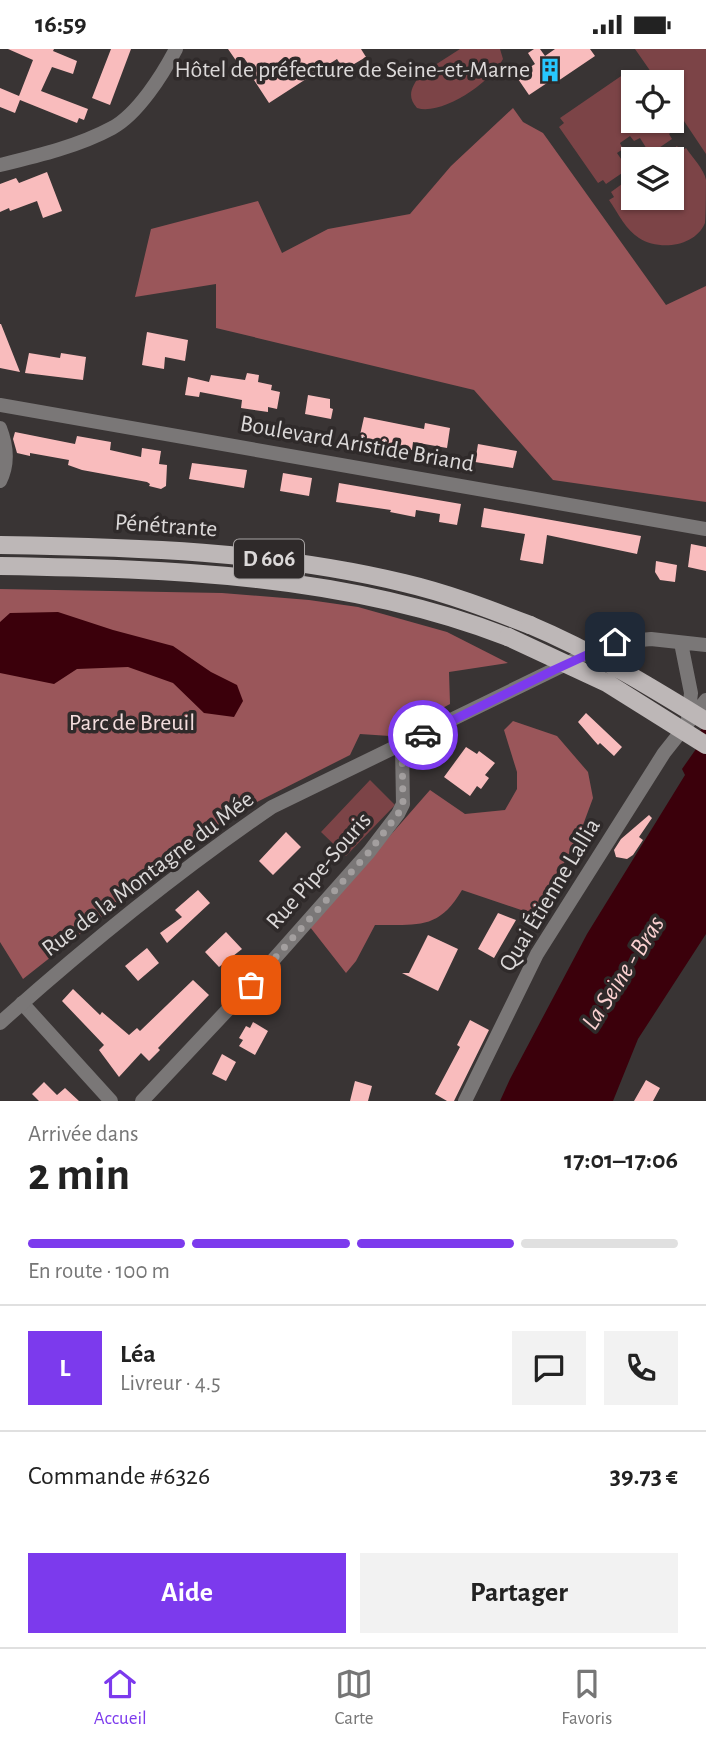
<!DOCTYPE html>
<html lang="fr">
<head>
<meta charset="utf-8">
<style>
  :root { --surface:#fff; --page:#f2f2f2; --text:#222; --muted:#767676; --line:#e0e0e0; --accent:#7c3aed }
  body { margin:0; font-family:"Alegreya Sans",sans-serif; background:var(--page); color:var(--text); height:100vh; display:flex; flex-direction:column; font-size:26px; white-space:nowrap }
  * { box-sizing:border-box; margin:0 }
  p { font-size:23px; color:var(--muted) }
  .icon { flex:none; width:38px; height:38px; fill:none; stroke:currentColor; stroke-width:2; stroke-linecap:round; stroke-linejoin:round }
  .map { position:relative; height:1052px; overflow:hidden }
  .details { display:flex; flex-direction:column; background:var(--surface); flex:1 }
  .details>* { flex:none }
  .fabs { position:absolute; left:621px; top:21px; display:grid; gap:14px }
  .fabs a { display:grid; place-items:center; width:63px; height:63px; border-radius:0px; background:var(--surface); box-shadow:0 2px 5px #0004; font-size:35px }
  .pin { position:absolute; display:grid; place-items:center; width:60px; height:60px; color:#fff; margin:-30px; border-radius:14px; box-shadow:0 4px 10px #0006 }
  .courier { position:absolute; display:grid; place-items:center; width:70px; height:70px; margin:-35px; border:5px solid #7c3aed; border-radius:50%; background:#fff; color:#222; box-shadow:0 2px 9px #0007 }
  .summary em { font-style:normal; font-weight:600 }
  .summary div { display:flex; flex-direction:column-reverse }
  .summary { display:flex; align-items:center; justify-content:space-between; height:119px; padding:0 28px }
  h1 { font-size:46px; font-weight:600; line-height:52px }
  .bar { display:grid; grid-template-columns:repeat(4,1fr); gap:10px 7px; align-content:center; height:84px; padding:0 28px }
  .bar i { height:9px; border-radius:5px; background:var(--line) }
  .bar .current { background:var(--accent) }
  .bar p { grid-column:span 4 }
  .line { display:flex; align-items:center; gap:18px; padding:0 28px; border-top:2px solid var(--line) }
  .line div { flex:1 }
  .round { display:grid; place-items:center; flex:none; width:74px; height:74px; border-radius:0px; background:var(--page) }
  .primary-button { display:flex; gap:14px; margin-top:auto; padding:14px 28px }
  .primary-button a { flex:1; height:80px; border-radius:0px; background:var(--accent); color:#fff; font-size:28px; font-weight:600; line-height:80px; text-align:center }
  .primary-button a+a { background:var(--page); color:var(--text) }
  .status { display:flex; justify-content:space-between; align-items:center; height:49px; padding:0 35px; background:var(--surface); direction:ltr }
  .status svg { height:19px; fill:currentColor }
  .tabs { display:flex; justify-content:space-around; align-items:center; height:98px; border-top:2px solid var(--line); background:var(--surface); font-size:19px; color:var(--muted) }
  .tabs a { display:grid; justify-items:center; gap:4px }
  .tabs .current { color:var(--accent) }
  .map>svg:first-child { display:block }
  .green { fill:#7c4447 }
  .forest { fill:#9a565a }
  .water { fill:#3b000b }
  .building { fill:#f9bcbd }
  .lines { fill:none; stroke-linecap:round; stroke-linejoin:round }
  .minor { stroke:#7a7777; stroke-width:14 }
  .tertiary { stroke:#7a7777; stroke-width:14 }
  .primary { stroke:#bdb7b7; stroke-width:18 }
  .primary-bridge { stroke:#bdb7b7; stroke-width:18 }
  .done { stroke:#a39f9f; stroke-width:7; stroke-dasharray:0 12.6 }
  .route { stroke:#7c3aed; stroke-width:9 }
  .labels { text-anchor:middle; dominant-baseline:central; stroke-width:7; stroke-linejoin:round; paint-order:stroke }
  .shield { fill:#2f2a2a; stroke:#a8a4a4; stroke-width:2 }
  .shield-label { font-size:23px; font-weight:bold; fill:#dcd9d9 }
  .poi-label { font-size:24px; fill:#dcd9d9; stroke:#2f2a2a; text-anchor:end }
  .street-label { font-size:24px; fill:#dcd9d9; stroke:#2f2a2a }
  .park-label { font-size:24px; fill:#f3dddd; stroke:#2f2a2a }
  .water-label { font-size:26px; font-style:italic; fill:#fbd1d1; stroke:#2f2a2a }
</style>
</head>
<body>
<div class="status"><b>16:59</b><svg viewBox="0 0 49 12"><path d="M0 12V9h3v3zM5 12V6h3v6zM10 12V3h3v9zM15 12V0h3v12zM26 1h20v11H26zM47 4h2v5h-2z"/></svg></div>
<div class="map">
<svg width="706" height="1052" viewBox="0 0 706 1052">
  <rect width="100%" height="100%" fill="#393434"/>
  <path class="green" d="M460,0H500L503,10C492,32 443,67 417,59C406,47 412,37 421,25Z
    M635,0H706V105L672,54V33H658Z
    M627,23L630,27L636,24L642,33H634V72H668L674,81L669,85L672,90L650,105L640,89L634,92L630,87L620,94L623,100L617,104L628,120L606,135L603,131L598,134L559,78L564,74L560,69Z
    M677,97L681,102L686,99C692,108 704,120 706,131C706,138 706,167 705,174C695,198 659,202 639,189C626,181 618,164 609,151L614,148L611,143L633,127L634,149H672V110H658Z
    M370,731L395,756L346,807L321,783Z"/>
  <path class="forest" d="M513,59L523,73L543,84L666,256L706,237V453L553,431L474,341L216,279V235L135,248L151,180L258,152L282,204L328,180L410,165L451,117Z
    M0,540L222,544L309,551L358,558L447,583L508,614L449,623L450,655L390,687L360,685L350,706L231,766L23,930L0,893Z
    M513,672L557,687L588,723L593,749L580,784L536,866L462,841C438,882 417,875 375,876L356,912L346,924L310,878L430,741L465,765L505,761L517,740V723L504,681Z"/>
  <path class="water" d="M58,563L113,581L173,597L211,623L237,636L243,652L234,668L204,664L173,634L128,618L77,620L54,635L0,624V573L10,564Z
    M706,674V885L638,990L613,1052H500L510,1030L587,885L685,726L682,720L696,700L700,682Z"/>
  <path class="building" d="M8,0H54L53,2L77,12L73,25L52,18L41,42L88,60L84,71L79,69L77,74L20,51L15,64L0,58V39L19,47L33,11Z
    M111,0H131L110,56L92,49Z
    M228,0H361L366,8L344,21L337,10L269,54L254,31L258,29L244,9L237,13Z
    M534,0H540L545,7L555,0H590L595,7L558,32L556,28L529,46L516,27L535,15L528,4Z
    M47,123L62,162L43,169L37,152L10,162L9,159L0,163V135L16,129L19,134Z
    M0,275H1L20,323L0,319Z
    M147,283L188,291L185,312L165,308L164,320L142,316Z
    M29,304L60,309L61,304L86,308L83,331L25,324Z
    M247,324L259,326L258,333L272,336L271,341L280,343L277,360L268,358V363L241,359L242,351L200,343L199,348L185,346L188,328L209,333L211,326L245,331Z
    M308,346L330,350V359L333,360L331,370L305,365Z
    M364,368L424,380L425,374L450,379L447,399L413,393L412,401L372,392L360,386Z
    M15,383L75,395L77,387L111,393L110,401L141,408L142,399L161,402L159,415L167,416L166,437L161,440L149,437L150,435L147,433L82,421L68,416L69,411L30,404V407L17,404L13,390Z
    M478,395L517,402L513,419L475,413Z
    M192,414L247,421L244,439L189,430Z
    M283,424L312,429L309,447L280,442Z
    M339,434L461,455L457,476L439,473L440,465L416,461L415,468L390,463L391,461L336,453Z
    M484,459L641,487L637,505L547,486L543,515L520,511L525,485L481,478Z
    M691,495L706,498V522L688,518Z
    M656,512L677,516L675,533L660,531L655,523Z
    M586,664L622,698L614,707L600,694L598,696L578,673Z
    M466,698L477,705L479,702L495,714L485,726L489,729L481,740L477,737L470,747L444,728Z
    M649,766L652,769L639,788L643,791L633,806L627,810L616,808L614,801L621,790Z
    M286,783L301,798L273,826L259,812Z
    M198,841L210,854L167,894L160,884L182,868L175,861Z
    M498,864L516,871L494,909L478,900Z
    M226,883L242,900L219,918L205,903Z
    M428,886L458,900L438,942L402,924H409Z
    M147,899L159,914L138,932L125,917Z
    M193,931L209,946L158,999L160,1001L149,1012L141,1004L119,1028L99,1001L104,996L62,952L73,940L100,966L102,963L129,986L137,979L140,982Z
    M470,971L489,981L454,1052H447L435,1045L460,998L457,996Z
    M253,973L268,982L255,1006L239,997L243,991L239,989L246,977L250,979Z
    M222,1005L236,1013L226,1032L212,1025Z
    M646,1031L660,1039L653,1052H634Z
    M355,1032L372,1037L368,1052H350Z
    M44,1033L57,1046L65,1039L79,1052H39L32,1045Z"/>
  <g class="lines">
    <path class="minor" d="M0,116C37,107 79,97 112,79C138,65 163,25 176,0
      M0,379C7,397 9,414 0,432
      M22,954L111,1052
      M142,1052L251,936L369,803L398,765L403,755L402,697"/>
    <path class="tertiary" d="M0,356L706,480
      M681,594L691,644L688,670
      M0,974C86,897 177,823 272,758L609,594L651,590L706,596
      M465,1052L537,905L664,704L706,651"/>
    <path class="primary" d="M0,496C135,498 271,502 404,534C447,544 489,560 530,576
      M0,517C172,520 345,525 508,588"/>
    <path class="primary-bridge" d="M530,576C592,602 649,637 706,672
      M508,588L607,634L706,696"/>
  </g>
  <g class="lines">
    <path class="done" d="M251,936L369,803L398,765L403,755L402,697L423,686"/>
    <path class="route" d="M423,686L554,621L615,593"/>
  </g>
  <defs>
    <g id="building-bare" transform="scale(1.89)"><path d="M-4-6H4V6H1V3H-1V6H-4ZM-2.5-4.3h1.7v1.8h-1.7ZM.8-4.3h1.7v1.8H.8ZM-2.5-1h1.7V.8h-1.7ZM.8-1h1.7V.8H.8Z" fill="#27c8ff" stroke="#2f2a2a" stroke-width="2.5" paint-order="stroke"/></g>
  </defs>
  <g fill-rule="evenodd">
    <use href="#building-bare" x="550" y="21"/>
  </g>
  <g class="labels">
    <rect class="shield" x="234" y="490.5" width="70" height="39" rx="5"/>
    <g class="shield-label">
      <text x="269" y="510">D 606</text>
    </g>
    <g class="poi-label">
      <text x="530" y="21">Hôtel de préfecture de Seine-et-Marne</text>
    </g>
    <g class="street-label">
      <text transform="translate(357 395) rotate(10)">Boulevard Aristide Briand</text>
      <text transform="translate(166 477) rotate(4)">Pénétrante</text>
      <text transform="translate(319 822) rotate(-49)">Rue Pipe-Souris</text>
      <text transform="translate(148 825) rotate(-37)">Rue de la Montagne du Mée</text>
      <text transform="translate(550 846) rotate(-59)">Quai Étienne Lallia</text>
    </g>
    <g class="park-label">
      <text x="132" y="674">Parc de Breuil</text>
    </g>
    <g class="water-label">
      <text transform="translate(623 924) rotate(-57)">La Seine - Bras</text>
    </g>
  </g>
</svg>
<div class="fabs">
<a><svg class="icon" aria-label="locate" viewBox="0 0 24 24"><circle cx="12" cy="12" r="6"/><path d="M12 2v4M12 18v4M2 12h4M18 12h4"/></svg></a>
<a><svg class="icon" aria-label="layers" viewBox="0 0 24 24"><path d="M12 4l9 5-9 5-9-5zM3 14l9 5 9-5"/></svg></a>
</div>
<div class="pin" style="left:251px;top:936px;background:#ea580c"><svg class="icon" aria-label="bag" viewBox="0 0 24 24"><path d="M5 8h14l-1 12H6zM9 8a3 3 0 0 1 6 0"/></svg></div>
<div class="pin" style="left:615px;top:593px;background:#1f2937"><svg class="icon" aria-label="home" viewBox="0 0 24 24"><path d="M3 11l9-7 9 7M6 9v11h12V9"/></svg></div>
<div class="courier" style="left:423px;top:686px"><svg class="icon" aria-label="car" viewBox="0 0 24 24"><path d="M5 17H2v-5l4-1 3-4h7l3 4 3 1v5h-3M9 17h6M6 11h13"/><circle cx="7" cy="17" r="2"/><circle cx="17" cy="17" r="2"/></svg></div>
</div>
<section class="details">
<div class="summary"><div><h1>2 min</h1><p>Arrivée dans</p></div><em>17:01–17:06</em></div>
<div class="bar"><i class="current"></i><i class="current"></i><i class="current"></i><i></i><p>En route · 100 m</p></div>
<div class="line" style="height:126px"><b class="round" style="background:var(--accent);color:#fff">L</b><div><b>Léa</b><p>Livreur · 4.5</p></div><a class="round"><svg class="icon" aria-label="chat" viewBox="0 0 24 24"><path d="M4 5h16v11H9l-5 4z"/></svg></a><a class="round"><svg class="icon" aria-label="phone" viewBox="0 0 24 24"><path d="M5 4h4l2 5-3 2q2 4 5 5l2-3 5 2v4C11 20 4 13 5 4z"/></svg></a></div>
<div class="line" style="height:91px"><div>Commande #6326</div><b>39.73 €</b></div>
<div class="primary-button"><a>Aide</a><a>Partager</a></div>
</section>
<nav class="tabs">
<a class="current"><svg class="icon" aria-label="home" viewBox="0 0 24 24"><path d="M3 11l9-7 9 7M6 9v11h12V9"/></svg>Accueil</a>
<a><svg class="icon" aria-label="map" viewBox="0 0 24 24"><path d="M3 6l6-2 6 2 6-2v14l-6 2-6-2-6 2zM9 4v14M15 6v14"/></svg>Carte</a>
<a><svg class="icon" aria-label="saved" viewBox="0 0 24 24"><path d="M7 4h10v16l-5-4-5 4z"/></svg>Favoris</a>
</nav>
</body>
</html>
